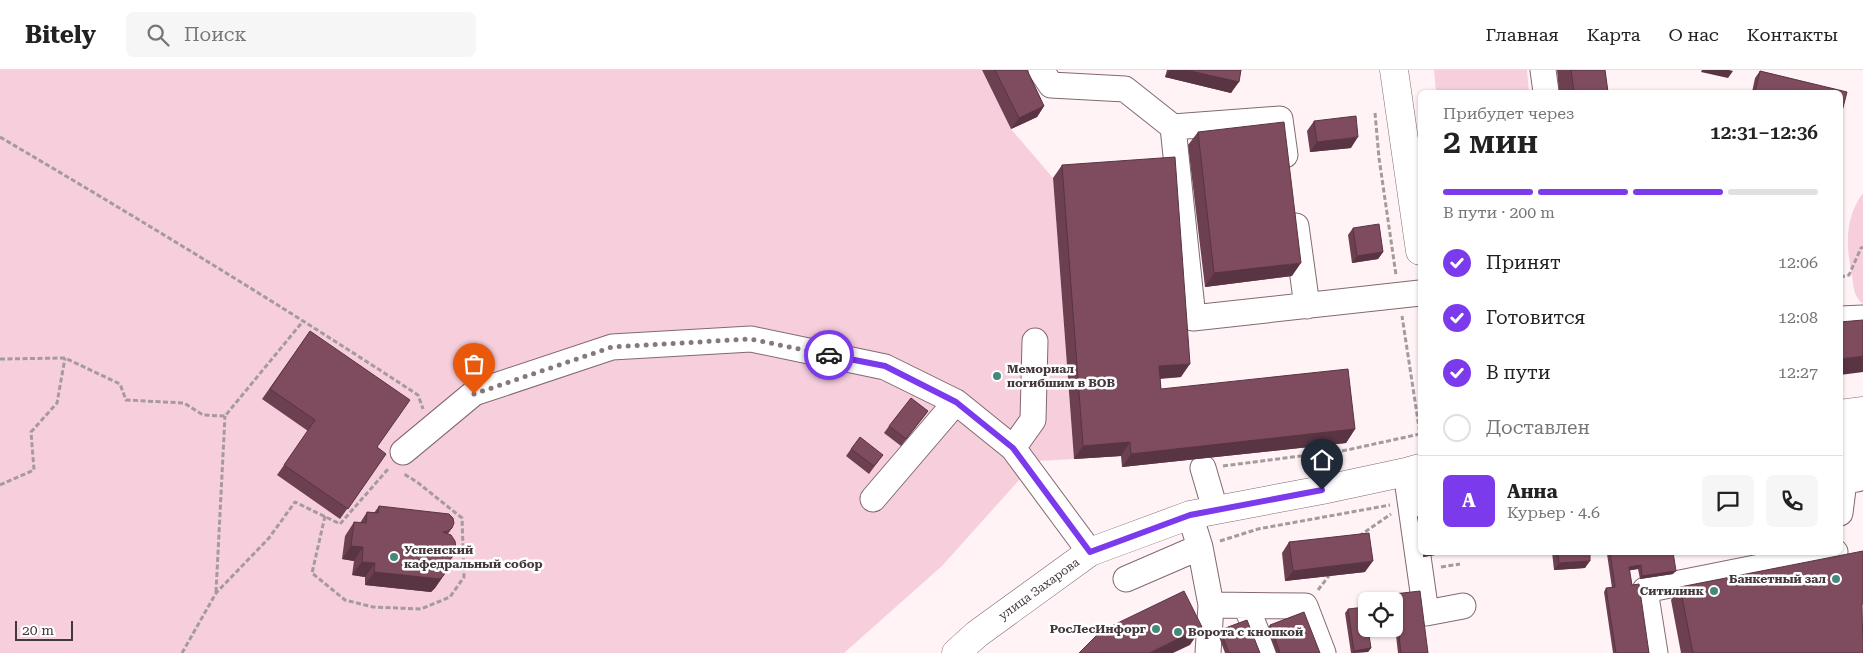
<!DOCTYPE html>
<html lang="ru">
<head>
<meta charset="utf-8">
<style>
  :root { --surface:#fff; --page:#f6f6f6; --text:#222; --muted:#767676; --line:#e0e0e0; --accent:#7c3aed }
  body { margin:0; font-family:"Roboto Serif",serif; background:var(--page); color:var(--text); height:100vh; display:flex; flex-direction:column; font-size:19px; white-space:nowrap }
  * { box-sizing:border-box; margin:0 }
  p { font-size:16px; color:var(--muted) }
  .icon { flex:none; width:28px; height:28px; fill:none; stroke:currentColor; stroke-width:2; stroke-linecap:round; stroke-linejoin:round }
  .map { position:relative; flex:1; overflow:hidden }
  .side { position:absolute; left:1418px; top:20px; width:425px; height:465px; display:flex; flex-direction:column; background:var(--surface); border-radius:8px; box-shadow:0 1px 4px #0004 }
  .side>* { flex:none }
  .buttons { position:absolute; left:1358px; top:522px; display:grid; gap:10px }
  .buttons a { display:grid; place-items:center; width:45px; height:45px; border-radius:8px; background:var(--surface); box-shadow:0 1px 4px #0004; font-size:25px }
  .scale { position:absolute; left:15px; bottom:12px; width:58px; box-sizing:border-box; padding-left:5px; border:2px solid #43383b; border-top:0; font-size:14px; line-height:18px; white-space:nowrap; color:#43383b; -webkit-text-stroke:4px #fff; paint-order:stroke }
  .pin { position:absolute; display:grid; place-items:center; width:42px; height:42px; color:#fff; margin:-51px -21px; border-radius:50% 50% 50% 0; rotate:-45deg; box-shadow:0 0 5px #0007 }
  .pin .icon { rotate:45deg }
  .courier { position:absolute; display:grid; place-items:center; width:50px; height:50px; margin:-25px; border:4px solid #7c3aed; border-radius:50%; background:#fff; color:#222; box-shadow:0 1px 6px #0007 }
  .overview em { font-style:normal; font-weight:600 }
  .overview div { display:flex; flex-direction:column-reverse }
  .overview { display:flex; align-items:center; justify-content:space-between; height:85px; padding:0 25px }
  h1 { font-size:32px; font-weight:600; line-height:38px }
  .bar { display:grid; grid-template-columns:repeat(4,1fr); gap:8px 5px; align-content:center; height:60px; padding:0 25px }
  .bar i { height:6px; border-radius:4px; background:var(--line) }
  .bar .current { background:var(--accent) }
  .bar p { grid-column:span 4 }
  .line { display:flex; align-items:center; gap:12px; padding:0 25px; border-top:1px solid var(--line) }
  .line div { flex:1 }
  .round { display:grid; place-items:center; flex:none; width:52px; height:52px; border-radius:8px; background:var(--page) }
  ol { padding:0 25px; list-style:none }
  li { display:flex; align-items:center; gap:15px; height:55px }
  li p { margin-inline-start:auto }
  li .icon { padding:5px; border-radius:50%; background:var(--accent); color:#fff; stroke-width:4 }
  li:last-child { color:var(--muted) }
  li i { width:28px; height:28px; border:2px solid var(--line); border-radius:50% }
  header { display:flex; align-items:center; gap:30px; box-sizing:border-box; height:70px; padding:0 25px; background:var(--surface); border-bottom:1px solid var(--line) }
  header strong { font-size:24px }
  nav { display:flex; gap:28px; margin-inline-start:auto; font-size:18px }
  .search { width:350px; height:45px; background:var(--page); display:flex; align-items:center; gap:12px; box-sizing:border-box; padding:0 18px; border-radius:8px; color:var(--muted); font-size:19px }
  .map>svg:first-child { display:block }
  .green { fill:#f7cfdc }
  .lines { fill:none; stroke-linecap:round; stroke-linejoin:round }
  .minor-casing { stroke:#826971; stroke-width:27 }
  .major-casing { stroke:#826971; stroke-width:29 }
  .path { stroke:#a59a9d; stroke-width:3; stroke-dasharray:5 2.5; stroke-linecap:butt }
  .minor { stroke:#fff; stroke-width:25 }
  .major { stroke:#fff; stroke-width:28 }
  .wall { fill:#6d4051 }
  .shaded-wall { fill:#593442 }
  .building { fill:#7f4b5e; stroke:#593442 }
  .done { stroke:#85797c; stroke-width:5; stroke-dasharray:0 9 }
  .route { stroke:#7c3aed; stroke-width:6 }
  .poi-dot { fill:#45897d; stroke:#fff; stroke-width:2 }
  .labels { text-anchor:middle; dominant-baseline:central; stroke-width:5; stroke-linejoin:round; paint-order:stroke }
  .poi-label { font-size:12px; font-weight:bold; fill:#43383b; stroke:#fff; text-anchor:start }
  .street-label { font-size:12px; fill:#43383b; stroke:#fff }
</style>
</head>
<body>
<header>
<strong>Bitely</strong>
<div class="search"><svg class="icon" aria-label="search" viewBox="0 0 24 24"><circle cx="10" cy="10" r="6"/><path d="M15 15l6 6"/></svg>Поиск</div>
<nav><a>Главная</a><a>Карта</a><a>О нас</a><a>Контакты</a></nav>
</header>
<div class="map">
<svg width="1863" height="583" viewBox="0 0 1863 583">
  <rect width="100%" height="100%" fill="#fff3f6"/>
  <path class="green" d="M0,0H982L1011,59L1053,108L1074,389L1038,391L1029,399L942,496L844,583H0Z
    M1434,0H1527L1529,22H1436Z
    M1863,123V234C1853,226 1854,217 1852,206C1846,176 1844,149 1863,123Z"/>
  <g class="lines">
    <g class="minor-casing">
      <path id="minor" d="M1041,0L1051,15L1125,19L1173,57L1193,248L1420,223
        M1543,0L1546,22
        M1173,57L1280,49L1285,85
        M1296,156L1307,236
        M1840,249L1863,248
        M1013,378L1033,350L1035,271
        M403,382L474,323L612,277L751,269L885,297L956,332L1013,378L1090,482
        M1203,398L1215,439
        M1406,402L1426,543L1463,536
        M1840,412L1857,409L1851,374V342
        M873,429L956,332
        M1840,443L1844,411
        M1190,445L1200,477L1211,535L1305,536L1323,583
        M1126,509L1200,477
        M1246,536L1265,583
        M1208,583L1211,535
        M1655,583L1645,520L1835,482"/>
    </g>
    <g class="major-casing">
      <path id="major" d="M1394,0L1420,181
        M1840,344L1863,341
        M956,583L977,564L1090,482L1190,445L1322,420L1406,402L1420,398"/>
    </g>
    <path class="path" d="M1375,43L1379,88L1396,205
      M0,67C141,150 281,235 418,325L423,339
      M1840,207L1849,205L1861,178L1863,177
      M0,289L65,288L120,314L126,330L184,333L203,345L225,346L304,250
      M1223,396L1347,380L1420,364L1402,246
      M0,415L34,400L31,362L57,333L65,288
      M325,446L312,503L345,530L373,537L421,539L450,527L464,507L462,448L417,412L404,404
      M1359,466L1391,444
      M1220,471L1258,459L1390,435
      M1441,497L1460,494
      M1318,520L1331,503
      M216,522L225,346
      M182,583L216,523L269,468L295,432L340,454L389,398"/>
    <use href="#minor" class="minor"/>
    <use href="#major" class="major"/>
  </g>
  <path class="wall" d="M982,0H1027L1044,36L1037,47L1011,59Z
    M1167,0H1241L1231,23L1165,7Z
    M1557,0H1605L1608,22H1559Z
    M1760,1L1840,22H1752L1755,8Z
    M1314,51L1351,78L1310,82L1307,61Z
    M1198,62L1292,206L1205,217L1188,75Z
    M1062,95L1181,307L1160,309L1161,319L1355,359L1346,373L1122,397L1121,386L1074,389L1053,108Z
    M1353,158L1383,182L1378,189L1352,193L1348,165Z
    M310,261L377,377L386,384L340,449L277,405L308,361L262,329Z
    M928,341L901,376L884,363L889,356Z
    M851,379L883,385L869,404L846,386Z
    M379,436L452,458L448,464L444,505L435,518L431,522L365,515V507L352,505L354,491L342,489L345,466L354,452L360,453L367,442L374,443Z
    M1420,443V464L1417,447Z
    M1289,472L1365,502L1285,511L1282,483Z
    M1423,482H1453L1423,487Z
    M1552,482H1590L1585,498L1554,500Z
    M1608,482H1627L1673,504L1640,509L1638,499L1629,500L1632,515L1649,583H1613L1604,522L1606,518H1612L1607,484Z
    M1680,517L1863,583H1681L1671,530Z
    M1394,524L1428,583H1398L1394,548V531H1392L1391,528Z
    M1348,539L1371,578L1368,582L1351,583L1345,543Z
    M1270,555L1320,583H1276L1267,559Z
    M1220,560L1260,583H1225L1218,564Z"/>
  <path class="shaded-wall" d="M1170,0H1186L1239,12L1231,23L1165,7Z
    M1702,0H1729L1733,1L1728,8L1701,2Z
    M1044,36L1037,47L1011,59L1019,48Z
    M1358,67L1351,78L1310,82L1317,72Z
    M1383,182L1378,189L1352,193L1357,186Z
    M1301,193L1292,206L1205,217L1214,203Z
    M1863,286V302L1840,305V289Z
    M1190,294L1181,307L1149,309L1159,296Z
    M1355,359L1346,373L1122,397L1131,384Z
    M1130,372L1121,386L1074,389L1083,376Z
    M351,476L363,477L354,491L342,489Z
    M1426,482H1453L1423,487Z
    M454,485L445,498L441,492Z
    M1373,491L1365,502L1285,511L1293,501Z
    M1590,491L1585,498L1554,500L1559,493Z
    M362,492L375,493L365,507L352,505Z
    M1641,495L1638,499L1626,501L1629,497Z
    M1676,501L1673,504L1640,509L1642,506Z
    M374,502L444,505L435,518L431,522L365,515Z
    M1202,557L1190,575L1173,583H1149Z
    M1371,578L1368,582L1352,583L1354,581Z"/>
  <path class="building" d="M995,0H1027L1044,36L1019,48Z
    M1186,0H1241L1239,12Z
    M1571,0H1605L1608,22H1574Z
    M1760,1L1847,22L1840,49V22H1755Z
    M1356,46L1358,67L1317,72L1314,51Z
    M1284,52L1301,193L1214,203L1198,62Z
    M1175,87L1190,294L1159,296L1161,319L1348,299L1355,359L1131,384L1130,372L1083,376L1062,95Z
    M1379,154L1383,182L1357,186L1353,158Z
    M1863,250V286L1840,289V252Z
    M310,261L410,330L377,377L386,384L348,439L284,395L315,350L270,319Z
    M911,328L928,341L906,369L889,356Z
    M860,367L883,385L874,396L851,379Z
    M379,436L449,444L453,448L454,453L452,458L448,461L443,462L451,465L455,471L456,478L454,485L449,490L441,492L444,495L446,500L444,505L440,509L374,502L375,493L362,492L363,477L351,476L354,452L366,453L367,442L378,443Z
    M1369,463L1373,491L1293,501L1289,472Z
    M1863,481V534H1862L1863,583H1693L1680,517Z
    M1558,482H1590V491L1559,493Z
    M1610,482H1673L1676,501L1642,506L1641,495L1629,497L1632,515L1639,514L1649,583H1616L1606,518L1615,517Z
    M1184,521L1202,557L1149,583H1079L1101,561Z
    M1420,521L1428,583H1401L1394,524Z
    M1365,537L1366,549V559H1368L1371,578L1354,581L1348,539Z
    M1304,542L1320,583H1280L1270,555Z
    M1247,550L1260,583H1229L1220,560Z"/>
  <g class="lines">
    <path class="done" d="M474,324L612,277L750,269L829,285"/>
    <path class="route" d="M829,285L885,296L956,332L1013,378L1090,482L1190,445L1322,420"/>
  </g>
  <g class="poi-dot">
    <circle cx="997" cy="306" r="5"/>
    <circle cx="394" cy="487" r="5"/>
    <circle cx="1836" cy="509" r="5"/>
    <circle cx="1714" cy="521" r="5"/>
    <circle cx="1156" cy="559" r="5"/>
    <circle cx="1178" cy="562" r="5"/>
  </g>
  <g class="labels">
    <g class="poi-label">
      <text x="1007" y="299">Мемориал<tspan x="1007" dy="14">погибшим в ВОВ</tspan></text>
      <text x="404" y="480">Успенский<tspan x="404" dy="14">кафедральный собор</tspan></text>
      <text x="1826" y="509" text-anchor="end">Банкетный зал</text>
      <text x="1704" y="521" text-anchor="end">Ситилинк</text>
      <text x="1146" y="559" text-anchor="end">РосЛесИнфорг</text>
      <text x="1188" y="562">Ворота с кнопкой</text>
    </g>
    <g class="street-label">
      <text transform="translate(1039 519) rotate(-36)">улица Захарова</text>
    </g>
  </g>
</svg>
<div class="buttons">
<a><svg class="icon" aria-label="locate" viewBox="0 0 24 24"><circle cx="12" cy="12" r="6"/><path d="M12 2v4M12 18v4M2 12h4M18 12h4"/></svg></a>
</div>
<div class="scale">20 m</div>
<div class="pin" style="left:474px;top:324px;background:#ea580c"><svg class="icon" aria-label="bag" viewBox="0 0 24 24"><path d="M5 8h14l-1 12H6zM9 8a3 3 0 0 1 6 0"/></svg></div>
<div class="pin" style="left:1322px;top:420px;background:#1f2937"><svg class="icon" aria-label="home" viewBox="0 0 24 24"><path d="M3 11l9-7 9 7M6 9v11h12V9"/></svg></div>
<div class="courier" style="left:829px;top:285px"><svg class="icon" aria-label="car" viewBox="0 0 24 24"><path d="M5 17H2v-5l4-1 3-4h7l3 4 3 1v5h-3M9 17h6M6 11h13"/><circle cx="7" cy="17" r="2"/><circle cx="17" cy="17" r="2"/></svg></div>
<section class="side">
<div class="overview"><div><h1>2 мин</h1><p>Прибудет через</p></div><em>12:31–12:36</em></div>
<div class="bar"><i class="current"></i><i class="current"></i><i class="current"></i><i></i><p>В пути · 200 m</p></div>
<ol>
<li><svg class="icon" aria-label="check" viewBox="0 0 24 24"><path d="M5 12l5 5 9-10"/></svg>Принят<p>12:06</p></li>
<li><svg class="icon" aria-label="check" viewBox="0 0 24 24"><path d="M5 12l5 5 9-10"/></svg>Готовится<p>12:08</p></li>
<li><svg class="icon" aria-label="check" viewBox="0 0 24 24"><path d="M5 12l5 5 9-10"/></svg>В пути<p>12:27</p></li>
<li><i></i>Доставлен</li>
</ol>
<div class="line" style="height:90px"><b class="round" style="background:var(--accent);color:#fff">А</b><div><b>Анна</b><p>Курьер · 4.6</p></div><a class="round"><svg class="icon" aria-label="chat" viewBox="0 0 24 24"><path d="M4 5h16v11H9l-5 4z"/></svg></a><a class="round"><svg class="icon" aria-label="phone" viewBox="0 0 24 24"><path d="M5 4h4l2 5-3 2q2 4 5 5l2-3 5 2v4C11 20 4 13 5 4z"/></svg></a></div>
</section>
</div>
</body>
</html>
